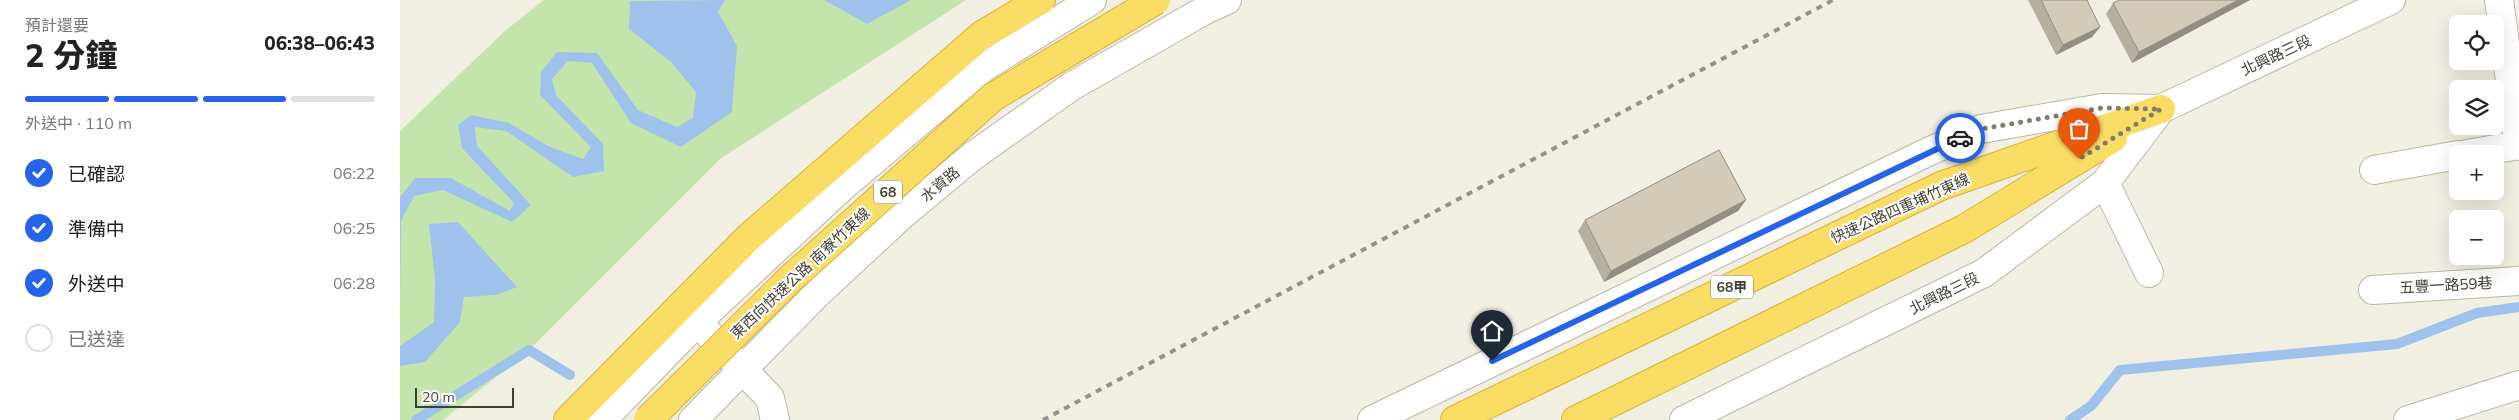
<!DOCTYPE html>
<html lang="zh-TW">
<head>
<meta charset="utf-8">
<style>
  :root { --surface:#fff; --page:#f2f2f2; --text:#222; --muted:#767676; --line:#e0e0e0; --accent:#2563eb }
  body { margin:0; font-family:Mulish,"Noto Sans TC",sans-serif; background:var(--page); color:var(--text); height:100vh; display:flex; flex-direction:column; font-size:19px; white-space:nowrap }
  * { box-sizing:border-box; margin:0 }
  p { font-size:16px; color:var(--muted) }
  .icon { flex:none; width:28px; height:28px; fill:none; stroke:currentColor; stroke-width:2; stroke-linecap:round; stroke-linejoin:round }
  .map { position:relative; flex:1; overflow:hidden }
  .sheet { display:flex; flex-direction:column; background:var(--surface); width:400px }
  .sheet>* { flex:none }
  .controls { position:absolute; left:2049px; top:15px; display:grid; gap:10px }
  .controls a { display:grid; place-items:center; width:55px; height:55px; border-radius:8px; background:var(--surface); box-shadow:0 5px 20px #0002; font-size:25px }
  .scale { position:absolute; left:15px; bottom:12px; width:99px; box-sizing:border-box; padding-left:5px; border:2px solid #423e33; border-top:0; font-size:14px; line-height:18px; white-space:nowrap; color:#423e33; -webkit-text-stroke:4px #fff; paint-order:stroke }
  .pin { position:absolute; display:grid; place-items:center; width:42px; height:42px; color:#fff; margin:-51px -21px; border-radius:50% 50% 50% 0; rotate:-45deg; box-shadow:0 0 5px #0007 }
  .pin .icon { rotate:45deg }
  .courier { position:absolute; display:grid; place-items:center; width:50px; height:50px; margin:-25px; border:4px solid #2563eb; border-radius:50%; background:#fff; color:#222; box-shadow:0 1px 6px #0007 }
  .headline em { font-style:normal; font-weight:800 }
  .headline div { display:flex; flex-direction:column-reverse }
  .headline { display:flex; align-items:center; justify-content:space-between; height:85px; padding:0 25px }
  h1 { font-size:32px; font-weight:800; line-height:38px }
  .bar { display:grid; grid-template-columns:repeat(4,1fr); gap:8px 5px; align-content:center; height:60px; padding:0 25px }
  .bar i { height:6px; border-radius:4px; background:var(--line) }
  .bar .current { background:var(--accent) }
  .bar p { grid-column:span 4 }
  ol { padding:0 25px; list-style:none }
  li { display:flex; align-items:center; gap:15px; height:55px }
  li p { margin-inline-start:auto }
  li .icon { padding:5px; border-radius:50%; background:var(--accent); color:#fff; stroke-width:4 }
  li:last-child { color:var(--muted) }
  li i { width:28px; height:28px; border:2px solid var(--line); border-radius:50% }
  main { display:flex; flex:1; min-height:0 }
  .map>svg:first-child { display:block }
  .green { fill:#c3e5ab }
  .water { fill:#9fc2ed }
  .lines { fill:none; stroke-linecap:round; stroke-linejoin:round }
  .stream { stroke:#9fc2ed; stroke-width:10 }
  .minor-casing { stroke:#bcb7a5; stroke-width:30 }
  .highway-casing { stroke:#d8b434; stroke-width:30 }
  .minor { stroke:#fff; stroke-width:28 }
  .highway { stroke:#fadd64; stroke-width:28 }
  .rail { stroke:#929292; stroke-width:4; stroke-dasharray:6 6; stroke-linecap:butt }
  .highway-bridge-casing { stroke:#d8b434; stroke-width:30; stroke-linecap:butt }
  .highway-bridge { stroke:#fadd64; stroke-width:28 }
  .wall { fill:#b5af9e }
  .shaded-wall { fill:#938e81 }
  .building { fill:#d2cbb8; stroke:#938e81 }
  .done { stroke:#7f7c70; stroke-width:5; stroke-dasharray:0 9 }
  .route { stroke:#2563eb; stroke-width:6 }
  .labels { text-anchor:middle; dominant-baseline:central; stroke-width:4; stroke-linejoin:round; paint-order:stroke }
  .shield { fill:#fff; stroke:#7b7870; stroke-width:1 }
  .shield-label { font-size:14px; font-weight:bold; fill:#423e33 }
  .street-label { font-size:15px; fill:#423e33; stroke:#fff }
</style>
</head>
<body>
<main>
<section class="sheet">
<div class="headline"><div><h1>2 分鐘</h1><p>預計還要</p></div><em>06:38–06:43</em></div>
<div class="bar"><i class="current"></i><i class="current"></i><i class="current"></i><i></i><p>外送中 · 110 m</p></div>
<ol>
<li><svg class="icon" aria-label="check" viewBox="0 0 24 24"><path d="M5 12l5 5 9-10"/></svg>已確認<p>06:22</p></li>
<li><svg class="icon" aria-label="check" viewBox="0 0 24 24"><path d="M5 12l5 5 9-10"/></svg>準備中<p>06:25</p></li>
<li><svg class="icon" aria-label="check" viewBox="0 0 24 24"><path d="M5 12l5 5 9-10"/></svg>外送中<p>06:28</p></li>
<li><i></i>已送達</li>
</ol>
</section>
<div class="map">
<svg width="2119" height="420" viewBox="0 0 2119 420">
  <rect width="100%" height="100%" fill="#f1eee2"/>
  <path class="green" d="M144,0H566L320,159L129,350L43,420H0V131L106,30Z"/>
  <path class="water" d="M325,0L318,12L337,46L332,112L281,147L231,123L192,63L168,61L152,79L156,95L203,144L204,171L173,177L106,131L75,127L77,146L131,205L112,222L43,190L14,196L1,221L0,296V197L15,178H51L110,211L114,203L62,148L58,125L71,115L109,123L148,146L183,159L191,147L140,95L141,72L157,52L197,53L238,110L277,127L293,118L296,92L271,62L229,29L230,1Z
    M424,0H511L467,24Z
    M58,222L117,287L96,295L64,297L60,322L25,362L0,366V346L34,322L35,280L29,224Z"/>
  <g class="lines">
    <path class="stream" d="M16,420L129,350L170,375
      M1670,420L1691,406L1720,370L1997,344L2077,313L2119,307"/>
    <g class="minor-casing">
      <path id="minor" d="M2099,0L2119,146
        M2067,154L2119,145
        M1974,170L2058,155
        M1705,183L1749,273
        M1973,290L2119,281
        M297,322L370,398L375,420
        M202,420L297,322L442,187L584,67L692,0
        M293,420L418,293L502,215L573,156L672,86L805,10L827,0
        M972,420L1530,151L1581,129L1702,108L1761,109L1991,0
        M1284,420L1584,273L1705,183L1761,109
        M2008,420L2119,385"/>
    </g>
    <g class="highway-casing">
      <path id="highway" d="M168,420L349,237L582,35L641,0
        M1055,420L1541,186L1761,109
        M1176,420L1564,229L1713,138"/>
    </g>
    <use href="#minor" class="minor"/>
    <use href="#highway" class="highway"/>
    <path class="rail" d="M643,420L1433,0"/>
    <g class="highway-bridge-casing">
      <path id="highway-bridge" d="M248,420L389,280L593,97L756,0"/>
    </g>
    <use href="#highway-bridge" class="highway-bridge"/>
  </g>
  <path class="wall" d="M1628,0H1687L1700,27L1692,37L1656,55Z
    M1850,0L1732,63L1706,14L1713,3Z
    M1346,200L1338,211L1204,282L1178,231L1185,220Z"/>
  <path class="shaded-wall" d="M1838,0H1850L1732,63L1739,52Z
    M1700,27L1692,37L1656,55L1663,45Z
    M1346,200L1338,211L1204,282L1211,271Z"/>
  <path class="building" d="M1641,0H1687L1700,27L1663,45Z
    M1719,0H1838L1739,52L1713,3Z
    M1319,150L1346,200L1211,271L1185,220Z"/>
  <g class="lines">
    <path class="done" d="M1560,138L1581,129L1702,108L1761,109L1679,159"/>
    <path class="route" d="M1092,361L1560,138"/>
  </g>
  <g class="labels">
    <g class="shield">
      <rect x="474" y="180.5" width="28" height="23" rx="4"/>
      <rect x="1311" y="275.5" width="42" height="23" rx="4"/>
    </g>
    <g class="shield-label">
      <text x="488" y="192">68</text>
      <text x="1332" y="287">68甲</text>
    </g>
    <g class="street-label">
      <text transform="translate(1876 55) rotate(-25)">北興路三段</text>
      <text transform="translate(540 184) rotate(-40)">水資路</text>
      <text transform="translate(1500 208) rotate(-24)">快速公路四重埔竹東線</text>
      <text transform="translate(400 273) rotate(-43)">東西向快速公路 南寮竹東線</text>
      <text transform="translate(2046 285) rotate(-3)">五豐一路59巷</text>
      <text transform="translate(1544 293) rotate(-26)">北興路三段</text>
    </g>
  </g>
</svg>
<div class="controls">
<a><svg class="icon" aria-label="locate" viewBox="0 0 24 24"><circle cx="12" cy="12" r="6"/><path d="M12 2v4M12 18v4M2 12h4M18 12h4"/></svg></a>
<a><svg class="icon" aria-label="layers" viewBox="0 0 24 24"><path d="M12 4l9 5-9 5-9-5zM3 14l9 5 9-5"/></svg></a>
<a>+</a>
<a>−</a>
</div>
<div class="scale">20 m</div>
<div class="pin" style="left:1679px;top:159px;background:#ea580c"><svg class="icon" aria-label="bag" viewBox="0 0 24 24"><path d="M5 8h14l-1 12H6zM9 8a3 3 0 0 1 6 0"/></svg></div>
<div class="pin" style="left:1092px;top:361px;background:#1f2937"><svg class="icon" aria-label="home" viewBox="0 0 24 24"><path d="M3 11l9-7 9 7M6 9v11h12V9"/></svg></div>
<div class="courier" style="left:1560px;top:138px"><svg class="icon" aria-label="car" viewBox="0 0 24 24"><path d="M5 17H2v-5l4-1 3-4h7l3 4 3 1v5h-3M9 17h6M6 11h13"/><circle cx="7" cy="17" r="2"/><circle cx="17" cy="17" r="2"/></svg></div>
</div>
</main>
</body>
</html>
